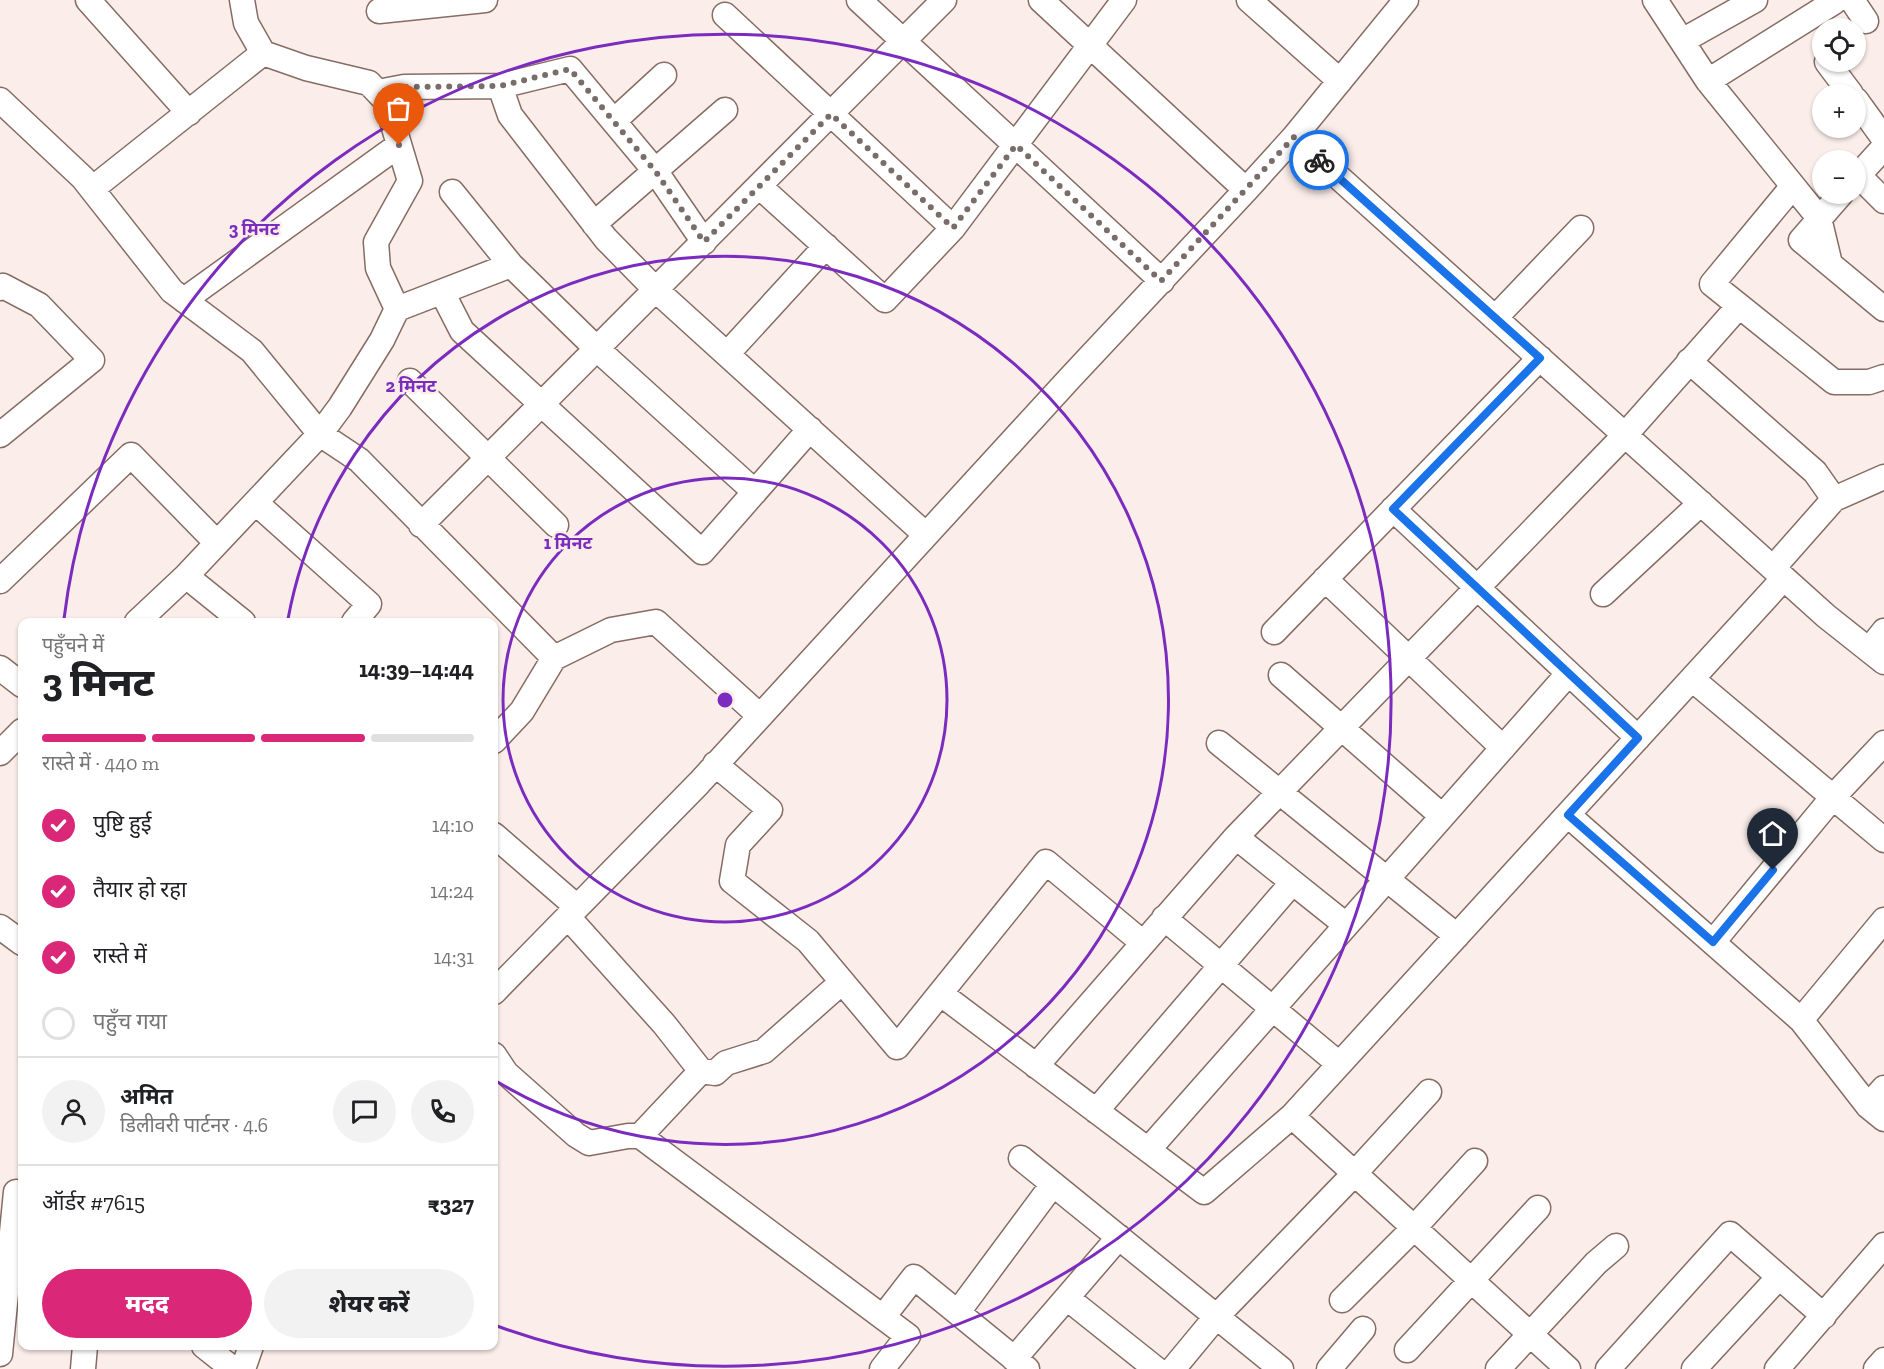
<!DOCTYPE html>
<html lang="hi">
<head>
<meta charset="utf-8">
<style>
  :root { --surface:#fff; --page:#f2f2f2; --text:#202124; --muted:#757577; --line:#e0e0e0; --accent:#db2777 }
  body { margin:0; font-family:"Zilla Slab","Noto Sans Devanagari",serif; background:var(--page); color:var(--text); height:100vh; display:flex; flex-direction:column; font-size:22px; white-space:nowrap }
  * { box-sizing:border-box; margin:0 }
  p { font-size:20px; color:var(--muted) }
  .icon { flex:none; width:33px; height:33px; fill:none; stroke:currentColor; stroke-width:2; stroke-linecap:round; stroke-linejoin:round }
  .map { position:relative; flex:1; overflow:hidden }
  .sheet { position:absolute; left:18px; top:618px; width:480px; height:732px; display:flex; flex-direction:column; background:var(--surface); border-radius:12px; box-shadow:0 2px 4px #0004 }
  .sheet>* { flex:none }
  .tools { position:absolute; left:1812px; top:18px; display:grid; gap:12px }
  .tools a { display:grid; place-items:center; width:54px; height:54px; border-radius:50%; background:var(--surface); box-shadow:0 2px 4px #0004; font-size:30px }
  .pin { position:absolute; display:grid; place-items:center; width:51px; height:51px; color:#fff; margin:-62px -26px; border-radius:50% 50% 50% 0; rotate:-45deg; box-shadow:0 0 6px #0007 }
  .pin .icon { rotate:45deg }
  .courier { position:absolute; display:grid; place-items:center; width:60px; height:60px; margin:-30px; border:4px solid #1a73e8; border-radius:50%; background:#fff; color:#222; box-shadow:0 2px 8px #0007 }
  .summary em { font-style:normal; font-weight:800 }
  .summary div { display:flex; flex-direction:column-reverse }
  .summary { display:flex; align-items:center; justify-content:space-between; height:102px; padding:0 24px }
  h1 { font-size:39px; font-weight:800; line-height:45px }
  .bar { display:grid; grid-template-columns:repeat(4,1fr); gap:9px 6px; align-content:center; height:72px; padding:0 24px }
  .bar i { height:8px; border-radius:4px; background:var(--line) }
  .bar .selected { background:var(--accent) }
  .bar p { grid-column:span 4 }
  .line { display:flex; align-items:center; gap:15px; padding:0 24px; border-top:2px solid var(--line) }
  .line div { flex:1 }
  .round { display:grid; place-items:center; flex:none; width:63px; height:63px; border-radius:32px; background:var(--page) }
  ol { padding:0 24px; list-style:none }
  li { display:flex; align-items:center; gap:18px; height:66px }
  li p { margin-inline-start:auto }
  li .icon { padding:6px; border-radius:50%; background:var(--accent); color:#fff; stroke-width:4 }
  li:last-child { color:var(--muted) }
  li i { width:33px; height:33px; border:3px solid var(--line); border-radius:50% }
  .primary-button { display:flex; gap:12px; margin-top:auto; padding:12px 24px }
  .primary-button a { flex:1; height:69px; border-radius:36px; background:var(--accent); color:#fff; font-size:24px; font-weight:800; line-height:69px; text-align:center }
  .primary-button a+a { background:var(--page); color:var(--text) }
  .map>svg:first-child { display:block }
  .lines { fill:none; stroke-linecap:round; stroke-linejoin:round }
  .minor-casing { stroke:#866c63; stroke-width:27 }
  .minor { stroke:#fff; stroke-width:24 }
  .done { stroke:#786d69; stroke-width:6; stroke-dasharray:0 10.8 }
  .route { stroke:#1a73e8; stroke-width:8 }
  .ring { fill:none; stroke:#7b2cbf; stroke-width:3 }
  .centre { fill:#7b2cbf; stroke:#fbeeea; stroke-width:3 }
  .ring-label { font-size:18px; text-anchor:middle; font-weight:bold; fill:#7b2cbf; stroke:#fbeeea; stroke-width:5; stroke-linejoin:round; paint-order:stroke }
</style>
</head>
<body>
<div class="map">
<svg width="1884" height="1369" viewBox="0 0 1884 1369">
  <rect width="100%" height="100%" fill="#fbeeea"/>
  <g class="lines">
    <g class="minor-casing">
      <path id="minor" d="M88,0L189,113
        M859,0L1162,281
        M1041,0L1246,190
        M1249,0L1340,81
        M1655,0L1708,81L1819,218L1830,264
        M1852,0L1866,21
        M379,11L485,0
        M725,15L953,228
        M1682,41L1755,0
        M1827,62L1851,94
        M1708,81L1834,2
        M500,86L510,115L606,239L656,290L926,535
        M378,92L404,87L500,86L570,69L656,172L704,242
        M0,100L83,178L172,291L252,351L320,434L359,460L554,658L611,630L656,622L760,716
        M1856,100L1884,139
        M614,121L664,75
        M1294,137L1826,616L1884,662
        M1858,175L1884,201
        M1856,178L1884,147
        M759,186L885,300L953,228L1124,0
        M1793,186L1712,284L1834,382H1869L1884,377
        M92,189L263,53
        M452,192L511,265L597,349L755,492
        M1841,194L1801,240L1884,309
        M594,224L725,110
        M0,288L3,286L39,305L92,360L0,435
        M442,292L462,331L702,552L810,429
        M184,300L399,145
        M397,309L511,265
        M1495,318L1581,228
        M727,354L826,246
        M1689,361L1815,472L1834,499
        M410,381L556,525
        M256,503L369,604L354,622
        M1393,509L1638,738
        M421,525L944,0
        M1773,568L1834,499L1884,477
        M186,576L243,622
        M1325,579L1503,748
        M0,581L131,455L217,543
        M1603,594L1701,503
        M137,622L186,576L320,434L340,407L382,340L397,309L378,268L376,242L410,181L386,101L369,83L306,68L263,53L246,23L242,0
        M1274,632L1540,358
        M1869,650L1884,631
        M0,668L22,685
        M1281,675L1442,816
        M1692,679L1884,840
        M494,741L522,711L554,658
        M1219,743L1457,936
        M0,753L22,731
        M715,764L770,810L738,845L732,881L808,941L897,1047L1046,862L1143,943
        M1568,815L1801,1020L1868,1106L1884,1119
        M494,835L577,907
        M1236,837L1346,925
        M568,917L664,1024L701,1071L640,1136
        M1164,918L1339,1064
        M0,927L22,943
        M1713,942L1833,797L1884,743
        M494,992L699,783L1070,378L1246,190L1294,137L1406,0
        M941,994L1204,1192L1292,1116L1784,578
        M1801,1020L1884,920
        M494,1055L506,1073L576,1135L589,1143L628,1136H640L908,1336L882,1369
        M1036,1066L1236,837L1625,435L1739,306
        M701,1071L715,1073L726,1063L764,1051L842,982
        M1868,1106L1884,1088
        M1096,1111L1292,883
        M1292,1116L1568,1369
        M1148,1150L1568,674
        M1021,1158L1281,1369
        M1067,1298L1156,1369
        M1342,1300L1414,1228L1475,1161
        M958,1312L1053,1184
        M883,1317L914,1277L1027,1369
        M204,1346L233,1369
        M1407,1350L1538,1208
        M0,1354L16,1192
        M1014,1359L1119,1237
        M83,1369L85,1346
        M243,1369L251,1346
        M1173,1369L1216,1317L1355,1173L1429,1092
        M1329,1369L1363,1329
        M1498,1369L1596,1263L1616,1246
        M1608,1369L1730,1234L1824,1316
        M1694,1369L1779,1277
        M1777,1369L1884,1245
        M1876,1369L1884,1360"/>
    </g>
    <use href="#minor" class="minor"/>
  </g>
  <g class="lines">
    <path class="done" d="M399,145L386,101L378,92L404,87L500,86L570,69L656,172L704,242L831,114L953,228L1016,145L1161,281L1294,137L1319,160"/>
    <path class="route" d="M1319,160L1540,358L1393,509L1638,738L1568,815L1713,942L1773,870"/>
  </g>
  <g class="ring">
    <circle cx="725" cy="700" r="222"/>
    <path d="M288 619A444 444 0 1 1 496 1081"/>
    <path d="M64 619A666 666 0 1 1 497 1326"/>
  </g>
  <circle cx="725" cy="700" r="9" class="centre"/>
  <g class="ring-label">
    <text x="254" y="235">3 मिनट</text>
    <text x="411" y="392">2 मिनट</text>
    <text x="568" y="549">1 मिनट</text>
  </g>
</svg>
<div class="tools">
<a><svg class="icon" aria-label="locate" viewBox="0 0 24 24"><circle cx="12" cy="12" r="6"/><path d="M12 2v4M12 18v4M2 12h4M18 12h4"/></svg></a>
<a>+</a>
<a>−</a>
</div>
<div class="pin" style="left:399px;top:145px;background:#ea580c"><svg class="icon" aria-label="bag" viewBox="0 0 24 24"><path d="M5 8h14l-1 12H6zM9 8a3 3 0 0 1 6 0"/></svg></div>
<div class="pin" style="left:1773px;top:870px;background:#1f2937"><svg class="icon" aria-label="home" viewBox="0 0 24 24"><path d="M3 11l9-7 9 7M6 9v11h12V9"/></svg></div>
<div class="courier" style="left:1319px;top:160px"><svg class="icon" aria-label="bike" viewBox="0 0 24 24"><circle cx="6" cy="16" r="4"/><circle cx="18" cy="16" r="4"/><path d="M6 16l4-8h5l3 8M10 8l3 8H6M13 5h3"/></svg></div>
<section class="sheet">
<div class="summary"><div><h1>3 मिनट</h1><p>पहुँचने में</p></div><em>14:39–14:44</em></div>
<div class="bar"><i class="selected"></i><i class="selected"></i><i class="selected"></i><i></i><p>रास्ते में · 440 m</p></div>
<ol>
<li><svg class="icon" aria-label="check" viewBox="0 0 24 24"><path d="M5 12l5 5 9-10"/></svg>पुष्टि हुई<p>14:10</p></li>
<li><svg class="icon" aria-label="check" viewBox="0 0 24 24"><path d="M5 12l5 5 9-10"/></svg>तैयार हो रहा<p>14:24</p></li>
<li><svg class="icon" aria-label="check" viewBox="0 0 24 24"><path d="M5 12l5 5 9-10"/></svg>रास्ते में<p>14:31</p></li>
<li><i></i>पहुँच गया</li>
</ol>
<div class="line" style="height:108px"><a class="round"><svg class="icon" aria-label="person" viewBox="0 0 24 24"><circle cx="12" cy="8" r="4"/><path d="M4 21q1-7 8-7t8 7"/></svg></a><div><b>अमित</b><p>डिलीवरी पार्टनर · 4.6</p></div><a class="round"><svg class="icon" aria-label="chat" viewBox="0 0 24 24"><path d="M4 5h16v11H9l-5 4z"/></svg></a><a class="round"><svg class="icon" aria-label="phone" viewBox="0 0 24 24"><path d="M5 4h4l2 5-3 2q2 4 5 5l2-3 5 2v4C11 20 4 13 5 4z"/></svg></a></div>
<div class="line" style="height:78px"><div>ऑर्डर #7615</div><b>₹327</b></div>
<div class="primary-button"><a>मदद</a><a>शेयर करें</a></div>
</section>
</div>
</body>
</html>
